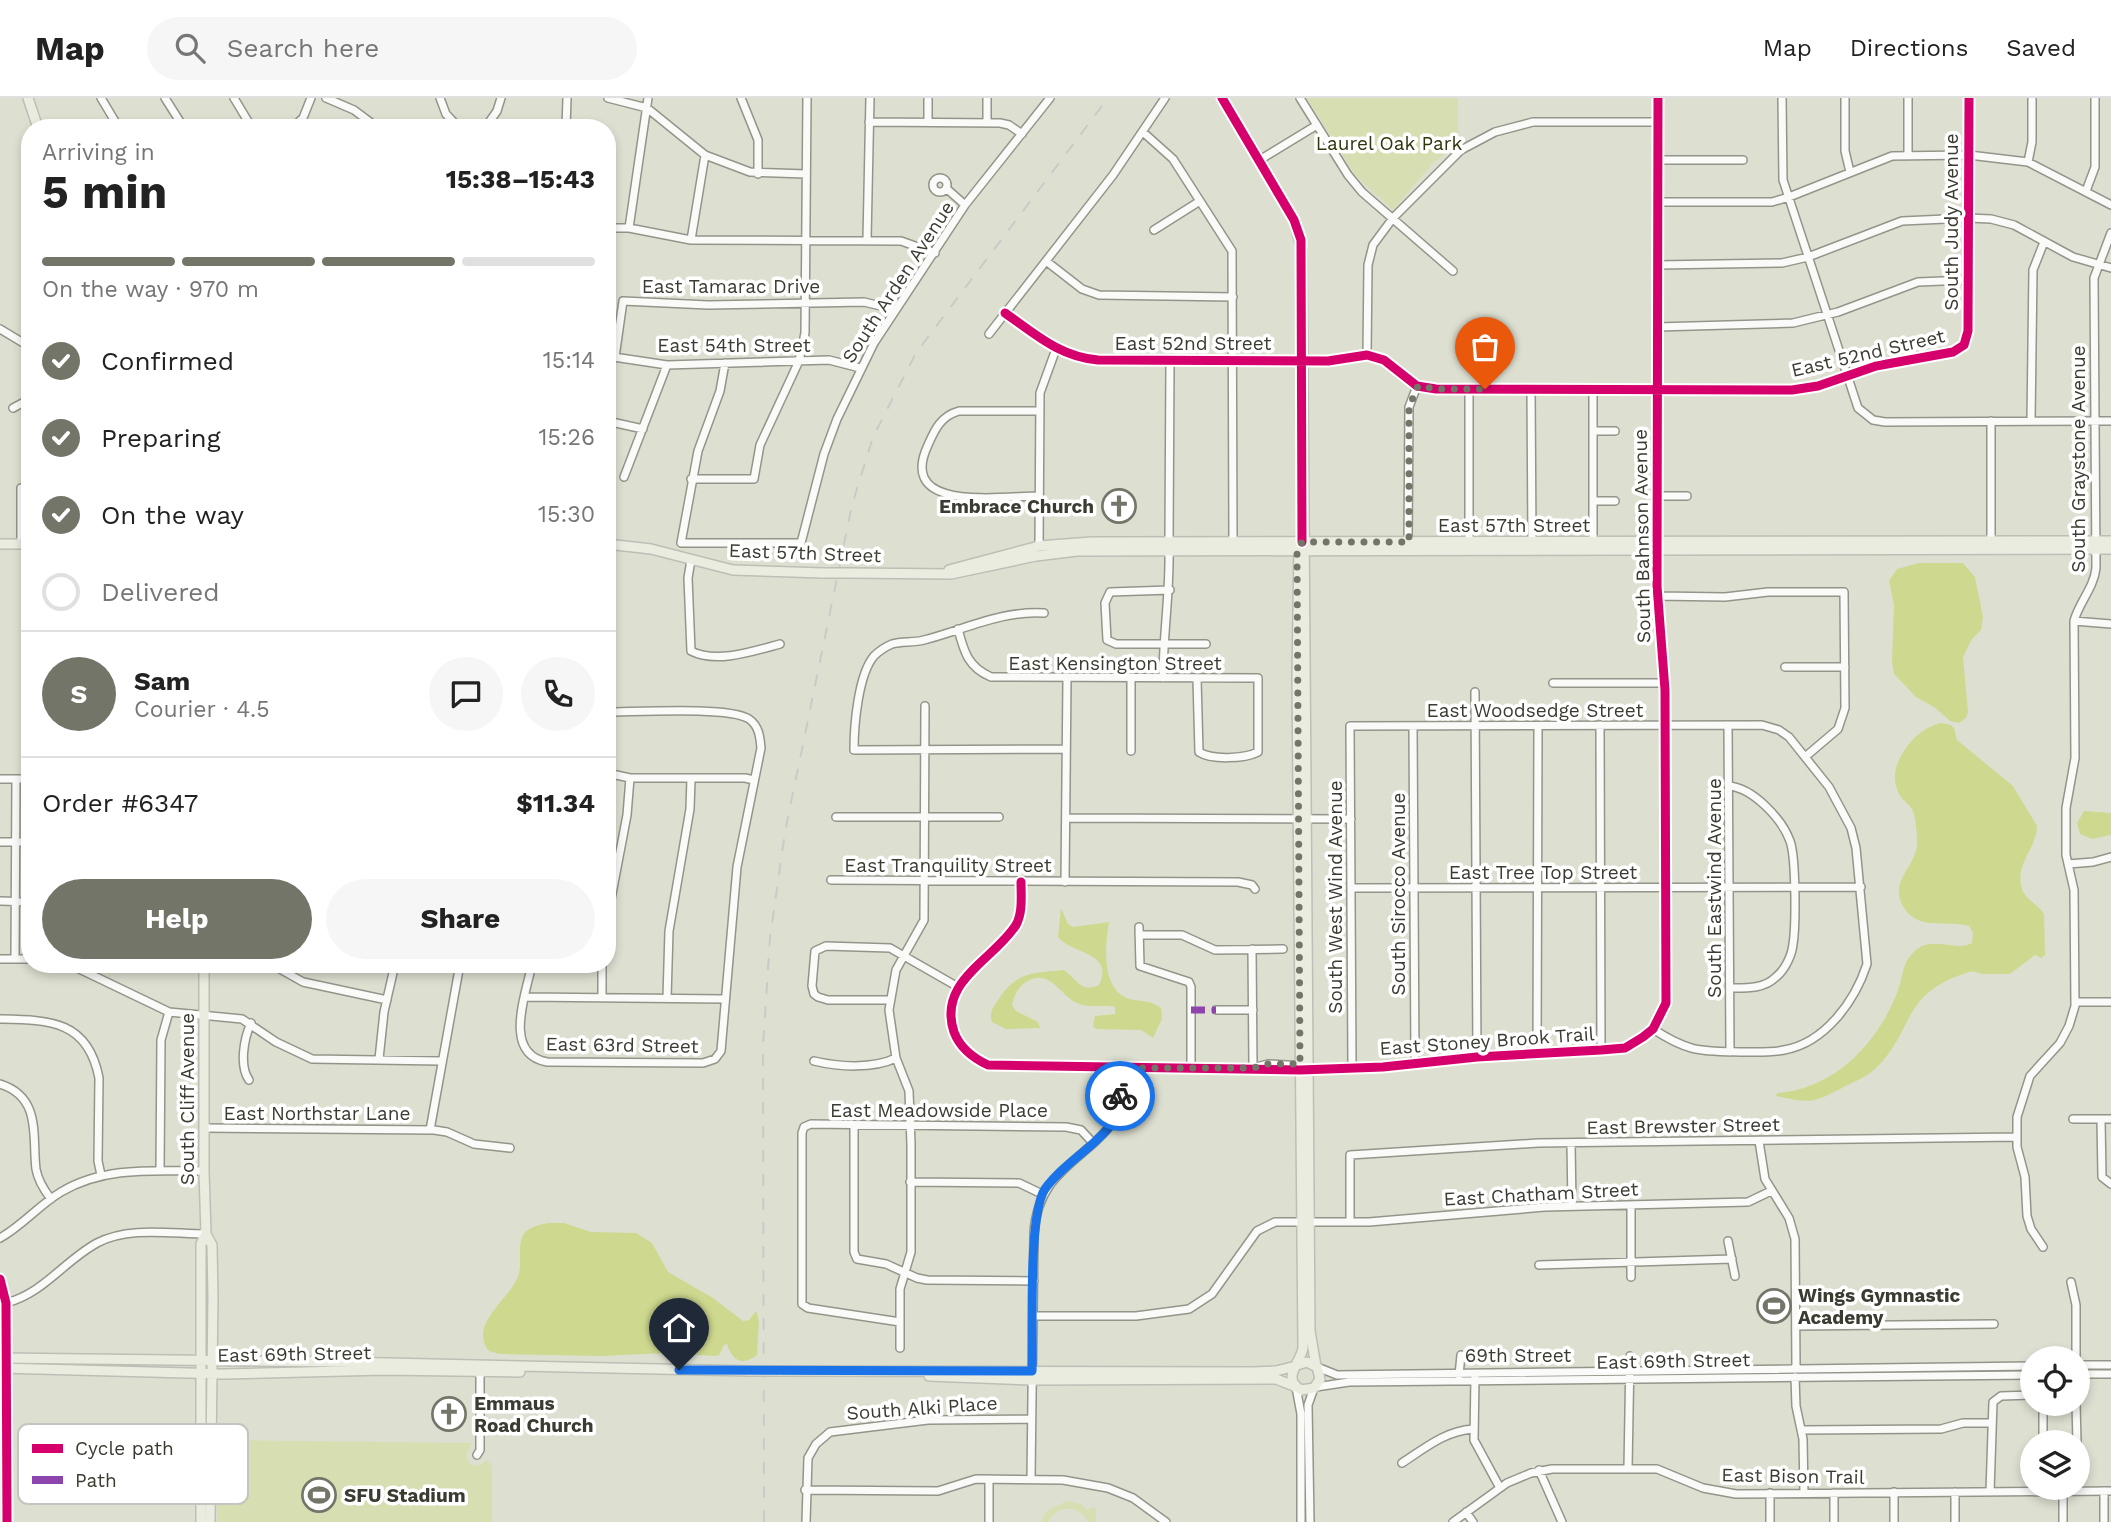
<!DOCTYPE html>
<html lang="en">
<head>
<meta charset="utf-8">
<style>
  :root { --surface:#fff; --page:#f6f6f6; --text:#222; --muted:#767676; --line:#e0e0e0; --accent:#737569 }
  body { margin:0; font-family:"Work Sans",sans-serif; background:var(--page); color:var(--text); height:100vh; display:flex; flex-direction:column; font-size:26px; white-space:nowrap }
  * { box-sizing:border-box; margin:0 }
  p { font-size:23px; color:var(--muted) }
  .icon { flex:none; width:38px; height:38px; fill:none; stroke:currentColor; stroke-width:2; stroke-linecap:round; stroke-linejoin:round }
  .map { position:relative; flex:1; overflow:hidden }
  .details { position:absolute; left:21px; top:21px; width:595px; height:854px; display:flex; flex-direction:column; background:var(--surface); border-radius:28px; box-shadow:0 4px 10px #0003 }
  .details>* { flex:none }
  .fabs { position:absolute; left:2020px; top:1248px; display:grid; gap:14px }
  .fabs a { display:grid; place-items:center; width:70px; height:70px; border-radius:50%; background:var(--surface); box-shadow:0 4px 10px #0003; font-size:35px }
  .pin { position:absolute; display:grid; place-items:center; width:60px; height:60px; color:#fff; margin:-72px -30px; border-radius:50% 50% 50% 0; rotate:-45deg; box-shadow:0 0 7px #0007 }
  .pin .icon { rotate:45deg }
  .courier { position:absolute; display:grid; place-items:center; width:70px; height:70px; margin:-35px; border:5px solid #1a73e8; border-radius:50%; background:#fff; color:#222; box-shadow:0 2px 9px #0007 }
  .overview em { font-style:normal; font-weight:700 }
  .overview div { display:flex; flex-direction:column-reverse }
  .overview { display:flex; align-items:center; justify-content:space-between; height:119px; padding:0 21px }
  h1 { font-size:46px; font-weight:700; line-height:52px }
  .bar { display:grid; grid-template-columns:repeat(4,1fr); gap:10px 7px; align-content:center; height:84px; padding:0 21px }
  .bar i { height:9px; border-radius:5px; background:var(--line) }
  .bar .on { background:var(--accent) }
  .bar p { grid-column:span 4 }
  .line { display:flex; align-items:center; gap:18px; padding:0 21px; border-top:2px solid var(--line) }
  .line div { flex:1 }
  .round { display:grid; place-items:center; flex:none; width:74px; height:74px; border-radius:37px; background:var(--page) }
  ol { padding:0 21px; list-style:none }
  li { display:flex; align-items:center; gap:21px; height:77px }
  li p { margin-inline-start:auto }
  li .icon { padding:7px; border-radius:50%; background:var(--accent); color:#fff; stroke-width:4 }
  li:last-child { color:var(--muted) }
  li i { width:38px; height:38px; border:4px solid var(--line); border-radius:50% }
  .primary-button { display:flex; gap:14px; margin-top:auto; padding:14px 21px }
  .primary-button a { flex:1; height:80px; border-radius:42px; background:var(--accent); color:#fff; font-size:28px; font-weight:700; line-height:80px; text-align:center }
  .primary-button a+a { background:var(--page); color:var(--text) }
  header { display:flex; align-items:center; gap:42px; box-sizing:border-box; height:98px; padding:0 35px; background:var(--surface); border-bottom:2px solid var(--line) }
  header strong { font-size:33px }
  nav { display:flex; gap:38px; margin-inline-start:auto; font-size:24px }
  .search { width:490px; height:63px; background:var(--page); display:flex; align-items:center; gap:18px; box-sizing:border-box; padding:0 24px; border-radius:38px; color:var(--muted); font-size:26px }
  .map>svg:first-child { display:block }
  .green { fill:#d6deb2 }
  .water { fill:#ced98f }
  .lines { fill:none; stroke-linecap:round; stroke-linejoin:round }
  .minor-casing { stroke:#93958a; stroke-width:10 }
  .major-casing { stroke:#bdbeb6; stroke-width:12 }
  .minor { stroke:#fafaf8; stroke-width:7 }
  .major { stroke:#eaece0; stroke-width:9 }
  .rail { stroke:#c9cbc6; stroke-width:2; stroke-dasharray:12 12; stroke-linecap:butt }
  .major-bridge-casing { stroke:#bdbeb6; stroke-width:12; stroke-linecap:butt }
  .major-bridge { stroke:#eaece0; stroke-width:9 }
  .quiet { stroke:#8e44ad; stroke-width:7; stroke-dasharray:14 7; stroke-linecap:butt }
  .cycleway-casing { stroke:#fff; stroke-width:13 }
  .cycleway { stroke:#d6006c; stroke-width:9 }
  .done { stroke:#737569; stroke-width:7; stroke-dasharray:0 12.6 }
  .route { stroke:#1a73e8; stroke-width:9 }
  .labels { text-anchor:middle; dominant-baseline:central; stroke-width:7; stroke-linejoin:round; paint-order:stroke }
  .park-label { font-size:19px; fill:#30350b; stroke:#fff }
  .street-label { font-size:19px; fill:#3a3c31; stroke:#fff }
  .poi-label { font-size:19px; font-weight:bold; fill:#3a3c31; stroke:#fff; text-anchor:start }
  .key { fill:#fff; stroke:#c4c4c1; stroke-width:2 }
  .key-label { font-size:19px; fill:#3a3c31 }
</style>
</head>
<body>
<header>
<strong>Map</strong>
<div class="search"><svg class="icon" aria-label="search" viewBox="0 0 24 24"><circle cx="10" cy="10" r="6"/><path d="M15 15l6 6"/></svg>Search here</div>
<nav><a>Map</a><a>Directions</a><a>Saved</a></nav>
</header>
<div class="map">
<svg width="2111" height="1424" viewBox="0 0 2111 1424">
  <rect width="100%" height="100%" fill="#dde0d1"/>
  <path class="green" d="M1307,0H1458V46L1433,65L1393,112L1355,77Z
    M217,1342L472,1345L466,1357L470,1366L478,1368L487,1362L492,1368V1424H217Z
    M1067,1403L1081,1406L1089,1413L1090,1410H1096V1424H1088C1078,1406 1059,1406 1048,1424H1041L1047,1413Z"/>
  <path class="water" d="M1919,465H1963L1975,479L1983,519L1981,532L1972,541L1963,559L1968,614L1966,620L1959,625L1950,623L1934,609L1916,599L1894,576L1892,563L1894,507L1889,483L1897,471Z
    M1940,625L1951,627L1954,630L1957,642L2013,688L2037,728C2037,750 2014,766 2022,791C2026,802 2038,806 2044,816L2045,857L2041,860L2035,857L2010,876C2002,876 1992,876 1984,876C1978,876 1976,872 1969,874C1900,895 1915,933 1875,971C1865,980 1853,984 1842,990C1811,1006 1810,1005 1776,998L1777,995C1835,991 1879,944 1898,892C1903,879 1902,867 1911,857C1929,834 1954,855 1972,845L1973,835L1969,828C1947,822 1919,833 1904,810C1887,783 1917,769 1917,745C1917,736 1916,722 1913,713C1910,706 1903,703 1899,696C1890,678 1897,661 1909,646C1917,636 1927,629 1940,625Z
    M2084,713L2111,715V737L2092,741L2080,736L2077,725Z
    M1061,810L1068,826L1073,829L1109,824C1105,848 1101,893 1130,901C1141,904 1152,902 1161,910L1162,921L1153,940L1141,932L1096,931L1093,928L1095,918L1115,916V909C1103,906 1088,911 1077,905C1060,897 1049,869 1026,884C1018,889 1014,898 1012,907L1016,913L1038,924L1040,930L1006,931L992,924C989,915 992,911 997,904C1016,873 1032,875 1064,872C1077,881 1081,896 1099,887C1115,854 1071,856 1058,839Z
    M548,1125H564L591,1134L636,1135L652,1145L668,1174L713,1200L743,1223L749,1222L756,1213L759,1223L757,1257C741,1269 732,1262 727,1246L724,1247L719,1257L715,1258L666,1255L602,1258L500,1256L489,1253C467,1226 512,1200 519,1176C522,1164 517,1148 523,1137C528,1129 539,1127 548,1125Z"/>
  <g class="lines">
    <g class="minor-casing">
      <path id="minor" d="M101,0L119,30
        M165,0L184,30
        M234,0L252,30
        M326,0L354,12L378,30
        M440,0L446,16L459,30
        M608,0L647,10L705,57L750,74L806,76
        M741,0L758,42V76
        M1300,0L1348,77L1362,94L1453,173
        M1782,0L1783,82L1858,310L1873,322L1885,324L2111,323
        M1845,0V53L1850,74
        M1908,0V57
        M869,24L1000,25L1009,27L1022,36
        M928,24V0
        M987,24V0
        M292,30L303,20L311,0
        M485,30L497,13L501,0
        M566,30L567,0
        M1144,35L1173,61L1232,153L1233,444
        M1658,62H1743
        M1258,63L1317,27
        M2028,64L2032,44V0
        M933 87a7 7 0 1 1 14 0a7 7 0 1 1-14 0Z
        M946,90L965,107
        M2086,93L2095,69V0
        M1657,104H1772L1789,99L1892,58L1969,57L2028,64L2111,107
        M607,130H629L691,142L901,143L935,155
        M629,130L648,0
        M1154,132L1200,103
        M691,142L705,57
        M867,142L870,0
        M1046,163L1082,191L1099,197L1233,199
        M1657,167L1782,165L1808,159L1902,123L1968,120L1991,121L2014,127L2073,159L2111,170
        M1005,215C1035,236 1060,259 1098,262L1328,263L1367,257L1384,262L1417,288L1436,291L1792,292L1818,288L1876,268L1953,254L1964,247L1968,233L1969,0
        M1657,229L1793,225L1838,214L1918,184L1968,182
        M0,231L30,249
        M989,236L1113,77L1165,0
        M1367,257L1368,167L1373,147L1393,120L1461,52L1495,34L1533,24H1658
        M607,258L667,267L829,262L860,270
        M615,259L623,203L708,207L864,204L885,209L893,214
        M725,265L720,293L698,353L681,445H801L824,356L837,321L874,245L965,107L1050,0
        M1469,291V445
        M1531,291L1532,445
        M1593,292V444
        M13,310L30,301
        M607,323L643,331
        M1991,323V443
        M2031,323L2033,172L2044,144
        M1593,333H1615
        M624,379L667,267
        M691,381H754L760,347L799,263L805,235L807,0
        M21,390V446
        M1039,398C1001,398 896,415 928,347C935,331 941,318 959,313H1039
        M1657,398H1687
        M1593,403H1615
        M1169,443L1170,262
        M1408,444L1409,309L1417,288
        M1039,448L1040,295L1056,251
        M691,462L688,480L691,553C716,566 754,553 780,546
        M1170,492L1110,494L1105,505L1107,542L1116,546H1206
        M1657,498L1725,499L1768,494H1844L1845,610L1838,631L1805,659
        M1044,515C1003,512 963,532 924,542C913,545 902,543 892,546C885,549 879,553 874,558C858,577 854,628 854,652L1066,651
        M2074,523L2111,526
        M958,531C964,554 968,569 991,579L1258,580V654C1244,661 1211,662 1199,654L1197,581
        M1785,569H1845
        M1163,580C1163,537 1170,496 1169,452
        M1131,581V653
        M1553,585H1664
        M1475,594L1477,959
        M1600,627L1601,952
        M1728,627L1730,954
        M1413,628L1415,965
        M607,675L630,680H745L754,682
        M0,681H30
        M1729,688C1753,690 1782,721 1790,743C1796,759 1796,828 1793,846C1792,857 1785,872 1776,879C1764,891 1746,890 1730,890
        M836,719H999
        M1066,720L1351,721
        M0,744H30
        M2068,766L2093,764L2111,759
        M831,782L1238,784L1252,787L1255,791
        M1021,784C1021,798 1023,814 1016,827C994,862 937,883 954,934C960,950 973,960 988,967L1300,972L1383,969L1477,959L1601,952L1625,950L1643,939L1653,931L1666,905L1665,592L1657,488L1658,0
        M1065,784L1067,581
        M1351,790L1861,789
        M0,803L30,804
        M607,822L627,717L630,680
        M1139,829L1140,868L1189,884L1191,889V971
        M1139,837H1182L1215,852L1283,851
        M1252,851L1253,970
        M0,861H30
        M15,861L16,681
        M69,866L169,914L242,921L276,944L312,961L441,963
        M271,866L303,884L387,902
        M532,866C526,896 502,956 547,964L703,965L715,961L721,953L737,769L761,650C760,639 759,628 749,621C730,608 635,614 607,614
        M525,899L724,901
        M602,900V866
        M667,900L669,833L690,711L691,681
        M889,902H828L818,899L814,896L812,888L815,853L826,848L890,850L958,889
        M2075,904H2111
        M1216,912H1253
        M0,921C49,922 88,922 99,980L98,1063L101,1077
        M1537,956L1538,628
        M379,961L384,914L395,866
        M814,963C839,969 873,971 896,960
        M1257,969L1268,966L1304,968
        M1352,970L1350,628L1762,627L1779,632L1789,639L1829,689L1851,730L1856,750L1867,866C1855,903 1825,945 1784,952C1770,955 1755,954 1740,954C1700,953 1688,954 1653,931
        M249,982C239,968 244,940 251,925
        M0,986C42,999 32,1039 36,1071C38,1083 44,1092 51,1101
        M2073,1021H2111
        M2101,1021L2102,1079L2111,1086
        M854,1028V1154L857,1161L886,1166L917,1180L927,1182L1034,1183
        M204,1030L434,1032L447,1034L474,1046L510,1050
        M430,1032L460,866
        M1759,1043L1765,1081L1789,1120L1795,1141L1796,1269L1793,1271
        M1571,1045L1572,1108
        M160,1073L161,942L169,914
        M910,1084L1019,1085L1042,1096
        M1631,1107V1179
        M1350,1124V1057L1538,1045L2017,1039
        M0,1140C22,1128 39,1107 61,1094C104,1068 155,1073 204,1073
        M1728,1143L1735,1178
        M2043,1149L2031,1131L2027,1118L2025,1079L2017,1049V1019L2030,978L2060,945L2069,928L2075,908L2074,792L2066,757V710L2075,660L2074,523C2079,504 2094,490 2096,470L2094,180L2111,135
        M1539,1167L1732,1161
        M0,1181L6,1205L7,1424
        M2071,1184L2076,1207V1260
        M6,1205C44,1195 64,1163 97,1145C129,1128 172,1136 206,1136
        M1034,1218H1136L1189,1211L1212,1196L1257,1133L1275,1124H1369L1545,1109L1748,1104L1771,1093
        M900,1224L808,1210L802,1206V1035L804,1029L811,1026L1066,1029L1081,1032L1093,1045
        M1796,1228L1994,1226
        M900,1250V1191L911,1154V1046L909,993L896,960L889,912L896,872L924,822L925,608
        M2077,1267H2111
        M1317,1269L1337,1277L2032,1268
        M2077,1276H2111
        M1459,1277L1461,1257
        M1475,1279L1474,1342L1500,1390
        M1795,1279L1796,1308L1803,1341L1804,1395
        M1296,1289L1301,1316V1424
        M1316,1289L1349,1284L2032,1277
        M2043,1306V1344
        M2076,1306L2077,1344
        M1801,1332L1941,1331L1963,1325H1991
        M117,1354H202
        M477,1357L480,1352V1271
        M1402,1365C1425,1350 1445,1333 1473,1331
        M1628,1370L1630,1258
        M1539,1372L1562,1424
        M989,1381V1424
        M1031,1381L1034,1135C1037,1088 1062,1073 1095,1044C1104,1035 1114,1026 1118,1013C1122,1000 1120,984 1120,970
        M805,1392L938,1393L976,1381L1063,1382L1108,1390L1133,1400L1166,1424
        M1955,1394V1424
        M1990,1394L1993,1304L2001,1298L2032,1297
        M2063,1394V1424
        M1770,1395V1424
        M1834,1395V1424
        M1466,1414L1473,1424
        M806,1424L808,1360L816,1346L830,1334L928,1322L1031,1321
        M1310,1424L1308,1307L1314,1290
        M1453,1424L1507,1385L1531,1375L1552,1371H1657L1703,1390L1736,1396L2111,1393
        M1894,1424V1394
        M2104,1424V1393"/>
    </g>
    <g class="major-casing">
      <path id="major" d="M28,0L38,30
        M1222,0L1294,122L1302,153L1310,1233L1316,1268
        M0,446H30
        M607,446L651,451L733,472L823,475
        M949,472L1039,448L1091,444L2111,443
        M847,475L951,476L1036,458L1077,453L2111,451
        M204,866V1073L206,1136L212,1147L213,1200L210,1424
        M0,1260L342,1264L750,1273
        M1297,1267L1307,1264L1317,1269L1320,1281L1314,1290L1301,1292C1281,1280 1300,1266 1303,1250L1297,580L1299,449
        M0,1270L225,1276L384,1272L520,1274
        M779,1273L1253,1274L1276,1273L1296,1268
        M929,1278L1032,1282L1276,1281L1294,1288
        M201,1424V1146L206,1136"/>
    </g>
    <use href="#minor" class="minor"/>
    <use href="#major" class="major"/>
    <path class="rail" d="M764,1424L763,949L770,840L785,734L852,407L873,339L916,255L1108,0"/>
    <g class="major-bridge-casing">
      <path id="major-bridge" d="M823,475H847
        M750,1273H779"/>
    </g>
    <use href="#major-bridge" class="major-bridge"/>
    <path class="quiet" d="M1191,912H1216"/>
    <g class="cycleway-casing">
      <path id="cycleway" d="M1222,0L1294,122L1301,142L1302,444
        M1005,215C1035,236 1060,259 1098,262L1328,263L1367,257L1384,262L1417,288L1436,291L1792,292L1818,288L1876,268L1953,254L1964,247L1968,233L1969,0
        M1021,784C1021,798 1023,814 1016,827C994,862 937,883 954,934C960,950 973,960 988,967L1300,972L1383,969L1477,959L1601,952L1625,950L1643,939L1653,931L1666,905L1665,592L1657,488L1658,0
        M0,1181L6,1205L7,1424"/>
    </g>
    <use href="#cycleway" class="cycleway"/>
  </g>
  <g class="lines">
    <path class="done" d="M1120,998V970H1253L1268,966H1300L1297,453L1302,444H1409V309L1418,288L1436,291H1485"/>
    <path class="route" d="M679,1272L1032,1273C1033,1236 1028,1116 1045,1091C1063,1066 1092,1051 1111,1027L1117,1016L1120,998"/>
  </g>
  <defs>
    <g id="church-ring" transform="scale(1.75)"><circle r="9.5" fill="#fff" stroke="#737569" stroke-width="1.5"/><path d="M-1.2-6h2.4v3.5h3.3v2.4h-3.3V6h-2.4V-.1h-3.3v-2.4h3.3Z" fill="#737569"/></g>
    <g id="stadium-ring" transform="scale(1.75)"><circle r="9.5" fill="#fff" stroke="#737569" stroke-width="1.5"/><path d="M0-5a6.5 5 0 1 0 0 10a6.5 5 0 1 0 0-10ZM-3.5-1.8h7v3.6h-7Z" fill="#737569"/></g>
  </defs>
  <g fill-rule="evenodd">
    <use href="#church-ring" x="1119" y="408"/>
    <use href="#stadium-ring" x="1774" y="1208"/>
    <use href="#church-ring" x="449" y="1316"/>
    <use href="#stadium-ring" x="319" y="1397"/>
  </g>
  <g class="labels">
    <g class="park-label">
      <text x="1389" y="45">Laurel Oak Park</text>
    </g>
    <g class="street-label">
      <text transform="translate(1951 124) rotate(-90)">South Judy Avenue</text>
      <text transform="translate(898 184) rotate(-57)">South Arden Avenue</text>
      <text x="731" y="188">East Tamarac Drive</text>
      <text x="1193" y="245">East 52nd Street</text>
      <text x="734" y="247">East 54th Street</text>
      <text transform="translate(1868 255) rotate(-13)">East 52nd Street</text>
      <text transform="translate(2078 361) rotate(-90)">South Graystone Avenue</text>
      <text x="1514" y="427">East 57th Street</text>
      <text transform="translate(1642 438) rotate(-91)">South Bahnson Avenue</text>
      <text transform="translate(805 455) rotate(2)">East 57th Street</text>
      <text x="1115" y="565">East Kensington Street</text>
      <text x="1535" y="612">East Woodsedge Street</text>
      <text x="948" y="767">East Tranquility Street</text>
      <text x="1543" y="774">East Tree Top Street</text>
      <text transform="translate(1714 790) rotate(-90)">South Eastwind Avenue</text>
      <text transform="translate(1398 796) rotate(-90)">South Sirocco Avenue</text>
      <text transform="translate(1335 799) rotate(-90)">South West Wind Avenue</text>
      <text transform="translate(1487 943) rotate(-4)">East Stoney Brook Trail</text>
      <text transform="translate(622 947) rotate(1)">East 63rd Street</text>
      <text transform="translate(187 1001) rotate(-90)">South Cliff Avenue</text>
      <text x="939" y="1012">East Meadowside Place</text>
      <text x="317" y="1015">East Northstar Lane</text>
      <text transform="translate(1683 1028) rotate(-1)">East Brewster Street</text>
      <text transform="translate(1541 1096) rotate(-3)">East Chatham Street</text>
      <text transform="translate(294 1256) rotate(-1)">East 69th Street</text>
      <text x="1518" y="1257">69th Street</text>
      <text transform="translate(1673 1263) rotate(-1)">East 69th Street</text>
      <text transform="translate(922 1310) rotate(-4)">South Alki Place</text>
      <text transform="translate(1793 1378) rotate(1)">East Bison Trail</text>
    </g>
    <g class="poi-label">
      <text x="1094" y="408" text-anchor="end">Embrace Church</text>
      <text x="1798" y="1197">Wings Gymnastic<tspan x="1798" dy="22">Academy</tspan></text>
      <text x="474" y="1305">Emmaus<tspan x="474" dy="22">Road Church</tspan></text>
      <text x="344" y="1397">SFU Stadium</text>
    </g>
  </g>
  <rect x="18" y="1326" width="230" height="80" rx="10" class="key"/>
  <rect x="32" y="1346" width="31" height="9" fill="#d6006c"/>
  <rect x="32" y="1378" width="31" height="8" fill="#8e44ad"/>
  <g class="key-label">
    <text x="75" y="1357">Cycle path</text>
    <text x="75" y="1389">Path</text>
  </g>
</svg>
<div class="fabs">
<a><svg class="icon" aria-label="locate" viewBox="0 0 24 24"><circle cx="12" cy="12" r="6"/><path d="M12 2v4M12 18v4M2 12h4M18 12h4"/></svg></a>
<a><svg class="icon" aria-label="layers" viewBox="0 0 24 24"><path d="M12 4l9 5-9 5-9-5zM3 14l9 5 9-5"/></svg></a>
</div>
<div class="pin" style="left:1485px;top:291px;background:#ea580c"><svg class="icon" aria-label="bag" viewBox="0 0 24 24"><path d="M5 8h14l-1 12H6zM9 8a3 3 0 0 1 6 0"/></svg></div>
<div class="pin" style="left:679px;top:1272px;background:#1f2937"><svg class="icon" aria-label="home" viewBox="0 0 24 24"><path d="M3 11l9-7 9 7M6 9v11h12V9"/></svg></div>
<div class="courier" style="left:1120px;top:998px"><svg class="icon" aria-label="bike" viewBox="0 0 24 24"><circle cx="6" cy="16" r="4"/><circle cx="18" cy="16" r="4"/><path d="M6 16l4-8h5l3 8M10 8l3 8H6M13 5h3"/></svg></div>
<section class="details">
<div class="overview"><div><h1>5 min</h1><p>Arriving in</p></div><em>15:38–15:43</em></div>
<div class="bar"><i class="on"></i><i class="on"></i><i class="on"></i><i></i><p>On the way · 970 m</p></div>
<ol>
<li><svg class="icon" aria-label="check" viewBox="0 0 24 24"><path d="M5 12l5 5 9-10"/></svg>Confirmed<p>15:14</p></li>
<li><svg class="icon" aria-label="check" viewBox="0 0 24 24"><path d="M5 12l5 5 9-10"/></svg>Preparing<p>15:26</p></li>
<li><svg class="icon" aria-label="check" viewBox="0 0 24 24"><path d="M5 12l5 5 9-10"/></svg>On the way<p>15:30</p></li>
<li><i></i>Delivered</li>
</ol>
<div class="line" style="height:126px"><b class="round" style="background:var(--accent);color:#fff">S</b><div><b>Sam</b><p>Courier · 4.5</p></div><a class="round"><svg class="icon" aria-label="chat" viewBox="0 0 24 24"><path d="M4 5h16v11H9l-5 4z"/></svg></a><a class="round"><svg class="icon" aria-label="phone" viewBox="0 0 24 24"><path d="M5 4h4l2 5-3 2q2 4 5 5l2-3 5 2v4C11 20 4 13 5 4z"/></svg></a></div>
<div class="line" style="height:91px"><div>Order #6347</div><b>$11.34</b></div>
<div class="primary-button"><a>Help</a><a>Share</a></div>
</section>
</div>
</body>
</html>
